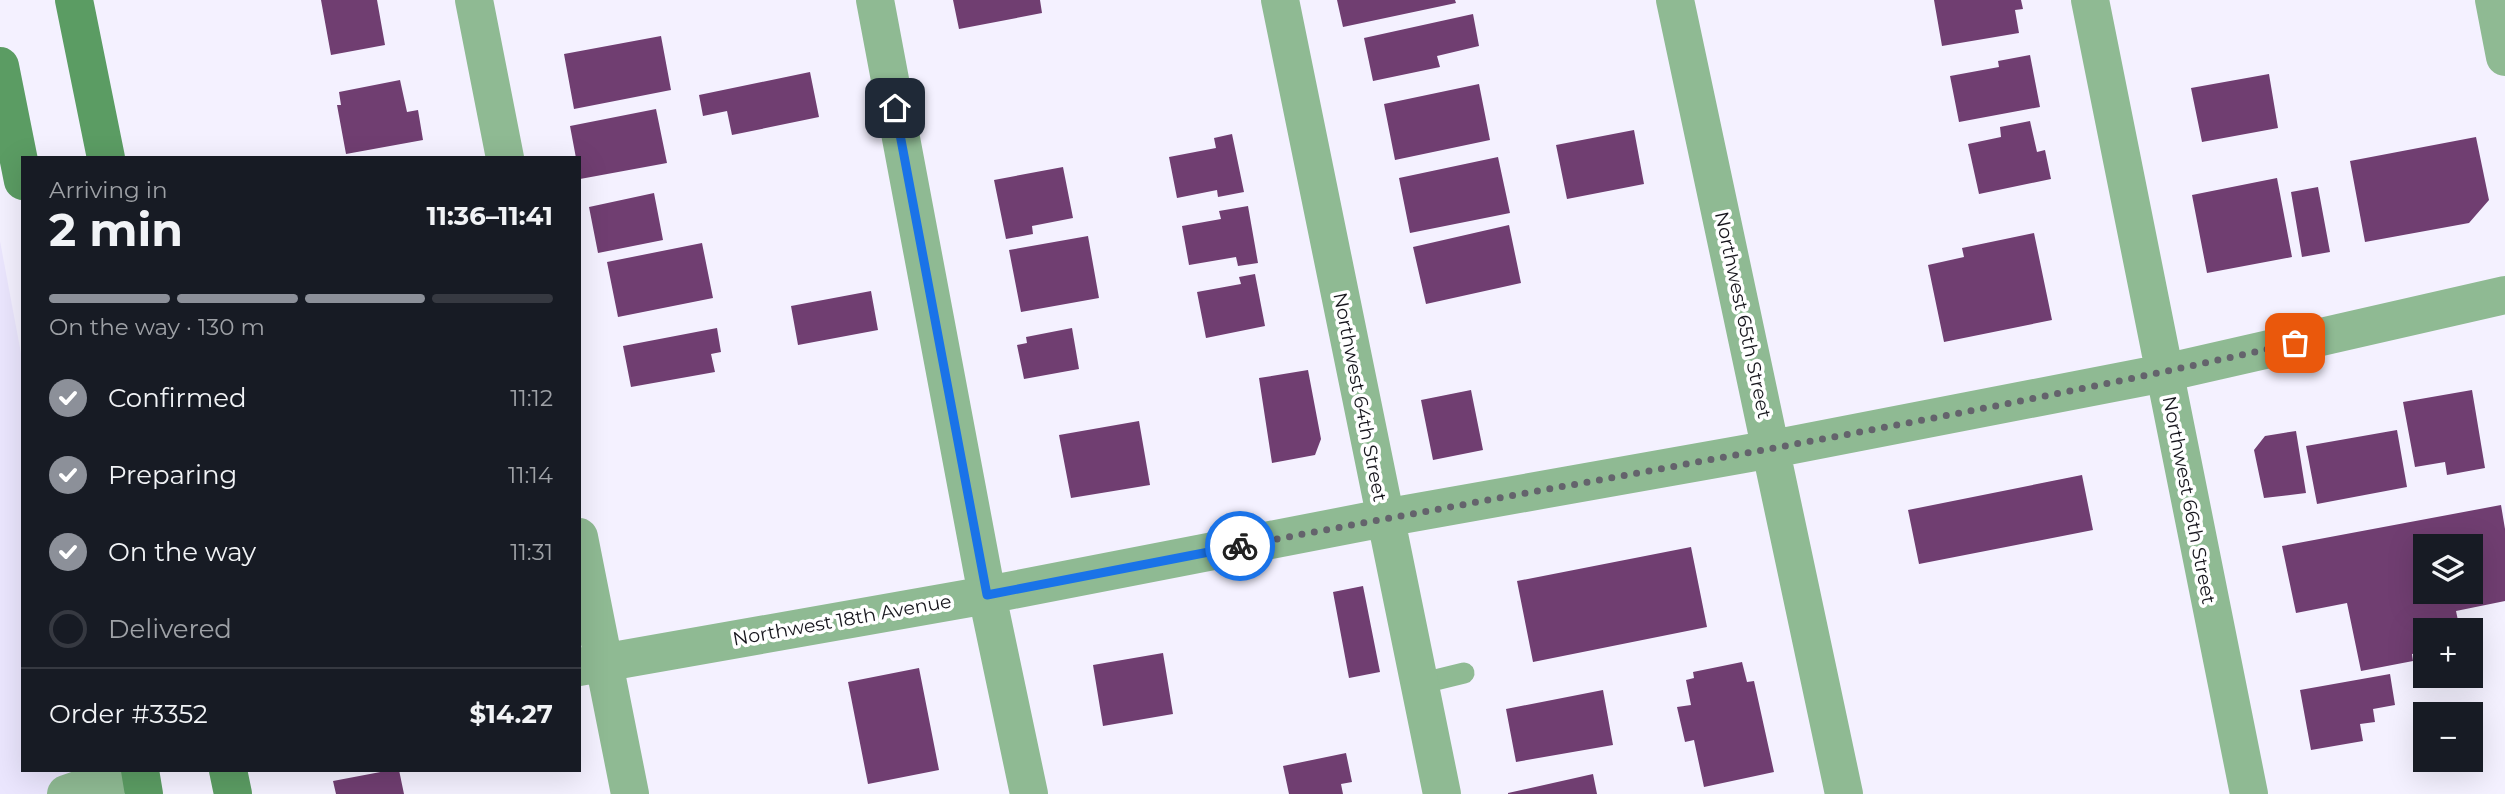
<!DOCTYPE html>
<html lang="en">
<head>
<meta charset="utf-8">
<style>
  :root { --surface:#171b24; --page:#20242c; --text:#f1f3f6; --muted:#9ea1a6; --line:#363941; --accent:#8c9099 }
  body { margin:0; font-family:Montserrat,sans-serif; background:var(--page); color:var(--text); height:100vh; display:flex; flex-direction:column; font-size:26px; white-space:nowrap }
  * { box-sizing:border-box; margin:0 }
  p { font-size:23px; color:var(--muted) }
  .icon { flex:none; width:38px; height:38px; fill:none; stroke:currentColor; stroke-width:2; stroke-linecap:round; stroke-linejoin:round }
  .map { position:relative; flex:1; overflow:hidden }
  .panel { position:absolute; left:21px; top:156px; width:560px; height:616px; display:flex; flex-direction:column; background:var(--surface); border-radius:0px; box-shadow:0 7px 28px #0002 }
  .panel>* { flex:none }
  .tools { position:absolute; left:2413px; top:534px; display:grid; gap:14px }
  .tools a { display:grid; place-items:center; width:70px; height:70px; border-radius:0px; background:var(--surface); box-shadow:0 7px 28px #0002; font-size:35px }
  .pin { position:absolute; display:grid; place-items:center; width:60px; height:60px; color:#fff; margin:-30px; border-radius:14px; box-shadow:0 4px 10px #0006 }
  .courier { position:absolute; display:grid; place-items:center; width:70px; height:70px; margin:-35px; border:5px solid #1a73e8; border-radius:50%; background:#fff; color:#222; box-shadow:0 2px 9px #0007 }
  .overview em { font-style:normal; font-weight:700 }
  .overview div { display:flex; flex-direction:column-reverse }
  .overview { display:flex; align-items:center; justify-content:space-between; height:119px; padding:0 28px }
  h1 { font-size:46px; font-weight:700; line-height:52px }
  .bar { display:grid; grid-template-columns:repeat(4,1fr); gap:10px 7px; align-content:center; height:84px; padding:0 28px }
  .bar i { height:9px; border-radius:5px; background:var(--line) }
  .bar .selected { background:var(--accent) }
  .bar p { grid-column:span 4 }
  .line { display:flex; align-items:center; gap:18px; padding:0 28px; border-top:2px solid var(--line) }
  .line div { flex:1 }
  ol { padding:0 28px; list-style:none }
  li { display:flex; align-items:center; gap:21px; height:77px }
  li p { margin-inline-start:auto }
  li .icon { padding:7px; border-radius:50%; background:var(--accent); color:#fff; stroke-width:4 }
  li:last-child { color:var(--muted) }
  li i { width:38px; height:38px; border:4px solid var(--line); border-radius:50% }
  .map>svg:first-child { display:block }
  .built { fill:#ebe6fe }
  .building { fill:#703e71; fill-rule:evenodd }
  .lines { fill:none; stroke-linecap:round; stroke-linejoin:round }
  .lane { stroke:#8fba93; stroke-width:21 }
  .street { stroke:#8fba93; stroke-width:38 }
  .secondary { stroke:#5b9c63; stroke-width:38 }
  .done { stroke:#64636c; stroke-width:7; stroke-dasharray:0 12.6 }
  .route { stroke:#1a73e8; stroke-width:9 }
  .labels { text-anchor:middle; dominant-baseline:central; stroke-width:7; stroke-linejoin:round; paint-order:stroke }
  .street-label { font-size:19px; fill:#17161d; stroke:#fff }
</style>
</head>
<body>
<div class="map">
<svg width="2505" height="794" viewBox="0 0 2505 794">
  <rect width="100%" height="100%" fill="#f4f1ff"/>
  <path class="built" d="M0,241L23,364V770H98L102,794H0Z"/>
  <path class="building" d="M321,0H377L385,45L331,55Z
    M953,0H1040L1042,13L959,29Z
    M1337,0H1455L1456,3L1343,27Z
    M1934,0H2021L2023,9L2015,10L2019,33L1942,46Z
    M1473,14L1479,46L1437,56L1440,67L1373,81L1364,38Z
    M661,36L671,90L574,109L564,54Z
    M2030,55L2040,107L1959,122L1950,76L1999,67L1998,61Z
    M810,72L819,117L732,135L727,111L703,116L699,95Z
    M2269,74L2278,128L2202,142L2191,88Z
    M400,80L407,112L418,110L423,140L346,154L337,105H341L339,92Z
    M1479,84L1490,140L1395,160L1384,104Z
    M656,109L667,163L580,179L579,158H576L570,126Z
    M2030,121L2037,152L2045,150L2051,179L1979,194L1968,144L2001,137L2000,127Z
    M1634,130L1644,184L1567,199L1556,145Z
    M1232,134L1244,192L1218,197L1217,190L1177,198L1169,157L1216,148L1214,138Z
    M2476,137L2489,200L2469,223L2365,242L2350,161Z
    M1498,157L1510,213L1410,233L1399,178Z
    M1063,167L1073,218L1032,226L1033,234L1006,239L994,180Z
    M2277,178L2292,257L2207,273L2192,195Z
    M2318,187L2330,252L2302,257L2291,192Z
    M654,193L663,240L598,253L589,207Z
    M1248,206L1258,263L1238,266L1236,257L1189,265L1182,226L1221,219L1219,211Z
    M1509,225L1521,283L1426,304L1413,247Z
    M2034,233L2052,320L1944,342L1928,265L1964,257L1962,248Z
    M1088,236L1099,298L1021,312L1009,250Z
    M702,243L713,298L618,317L607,262Z
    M1255,274L1265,326L1206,338L1197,292L1241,284L1239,277Z
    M871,291L878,330L798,345L791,306Z
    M717,328L721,352L711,354L715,372L631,387L623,346Z
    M1072,328L1079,369L1024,379L1017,345L1027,343L1026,337Z
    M1308,370L1321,439L1315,455L1272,463L1259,378Z
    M1471,390L1483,450L1433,460L1421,400Z
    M2472,390L2485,468L2447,475L2445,462L2415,467L2403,402Z
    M1139,421L1150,485L1071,498L1059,435Z
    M2397,430L2407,487L2317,504L2306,446Z
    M2296,431L2306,493L2264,498L2254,450L2265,436Z
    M2082,475L2093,530L1919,564L1908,510Z
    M2501,505L2505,529V601L2456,611L2460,630H2426V652L2412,654L2413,661L2361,671L2347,603L2296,613L2282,546ZM2426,546H2471V592H2426Z
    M1691,547L1707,627L1533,662L1517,581Z
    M1363,586L1380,672L1349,678L1333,592Z
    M1163,653L1173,714L1103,726L1093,665Z
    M1742,662L1747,682L1754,681L1774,772L1704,787L1694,740L1685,742L1677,707L1691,705L1686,680L1694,678L1693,672Z
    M919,668L939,770L868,784L848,682Z
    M2390,674L2395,705L2373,709L2375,722L2360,724L2363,741L2311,750L2300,690Z
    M1603,690L1613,745L1516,762L1506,709Z
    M1346,753L1352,782L1341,784L1343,794H1289L1283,766Z
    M391,770H399L404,794H336L333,781Z
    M1593,774L1597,794H1508V793Z"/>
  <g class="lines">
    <path class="lane" d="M1419,684L1464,673"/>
    <path class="street" d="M474,0L505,158
      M875,0L987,595L1029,794
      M1280,0L1442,794
      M1675,0L1844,794
      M2090,0L2249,794
      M2494,0L2505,57
      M579,537L630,794
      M579,667L987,595L1384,518L1772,449L2164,373L2505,295
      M66,794L135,770"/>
    <path class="secondary" d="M74,0L106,158
      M0,66L23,181
      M140,770L144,794
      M228,770L233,794"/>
  </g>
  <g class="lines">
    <path class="done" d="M1240,546C1592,479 1946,422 2295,343"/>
    <path class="route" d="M895,108L987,595L1240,546"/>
  </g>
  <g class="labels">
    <g class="street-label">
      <text transform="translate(1743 315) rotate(78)">Northwest 65th Street</text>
      <text transform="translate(1360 397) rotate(79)">Northwest 64th Street</text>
      <text transform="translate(2189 500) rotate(79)">Northwest 66th Street</text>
      <text transform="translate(842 620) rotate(-10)">Northwest 18th Avenue</text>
    </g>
  </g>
</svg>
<div class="tools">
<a><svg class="icon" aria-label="layers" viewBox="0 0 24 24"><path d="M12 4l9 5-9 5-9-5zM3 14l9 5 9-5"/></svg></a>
<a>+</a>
<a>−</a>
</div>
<div class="pin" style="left:2295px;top:343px;background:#ea580c"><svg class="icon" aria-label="bag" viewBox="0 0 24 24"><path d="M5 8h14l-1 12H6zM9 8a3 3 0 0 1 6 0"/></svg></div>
<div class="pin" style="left:895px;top:108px;background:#1f2937"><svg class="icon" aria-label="home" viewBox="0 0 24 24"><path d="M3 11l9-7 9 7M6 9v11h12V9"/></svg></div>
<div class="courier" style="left:1240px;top:546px"><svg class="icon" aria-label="bike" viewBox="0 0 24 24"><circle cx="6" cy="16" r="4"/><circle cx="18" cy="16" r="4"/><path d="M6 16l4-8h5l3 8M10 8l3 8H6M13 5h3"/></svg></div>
<section class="panel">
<div class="overview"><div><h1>2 min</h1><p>Arriving in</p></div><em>11:36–11:41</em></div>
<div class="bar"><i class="selected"></i><i class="selected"></i><i class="selected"></i><i></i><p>On the way · 130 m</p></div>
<ol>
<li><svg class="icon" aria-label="check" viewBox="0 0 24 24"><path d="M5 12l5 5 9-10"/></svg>Confirmed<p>11:12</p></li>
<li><svg class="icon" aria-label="check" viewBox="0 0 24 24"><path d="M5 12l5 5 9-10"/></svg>Preparing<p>11:14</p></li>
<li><svg class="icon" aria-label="check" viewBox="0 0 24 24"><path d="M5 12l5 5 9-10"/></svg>On the way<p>11:31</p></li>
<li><i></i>Delivered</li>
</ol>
<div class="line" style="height:91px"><div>Order #3352</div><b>$14.27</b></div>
</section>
</div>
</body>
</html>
